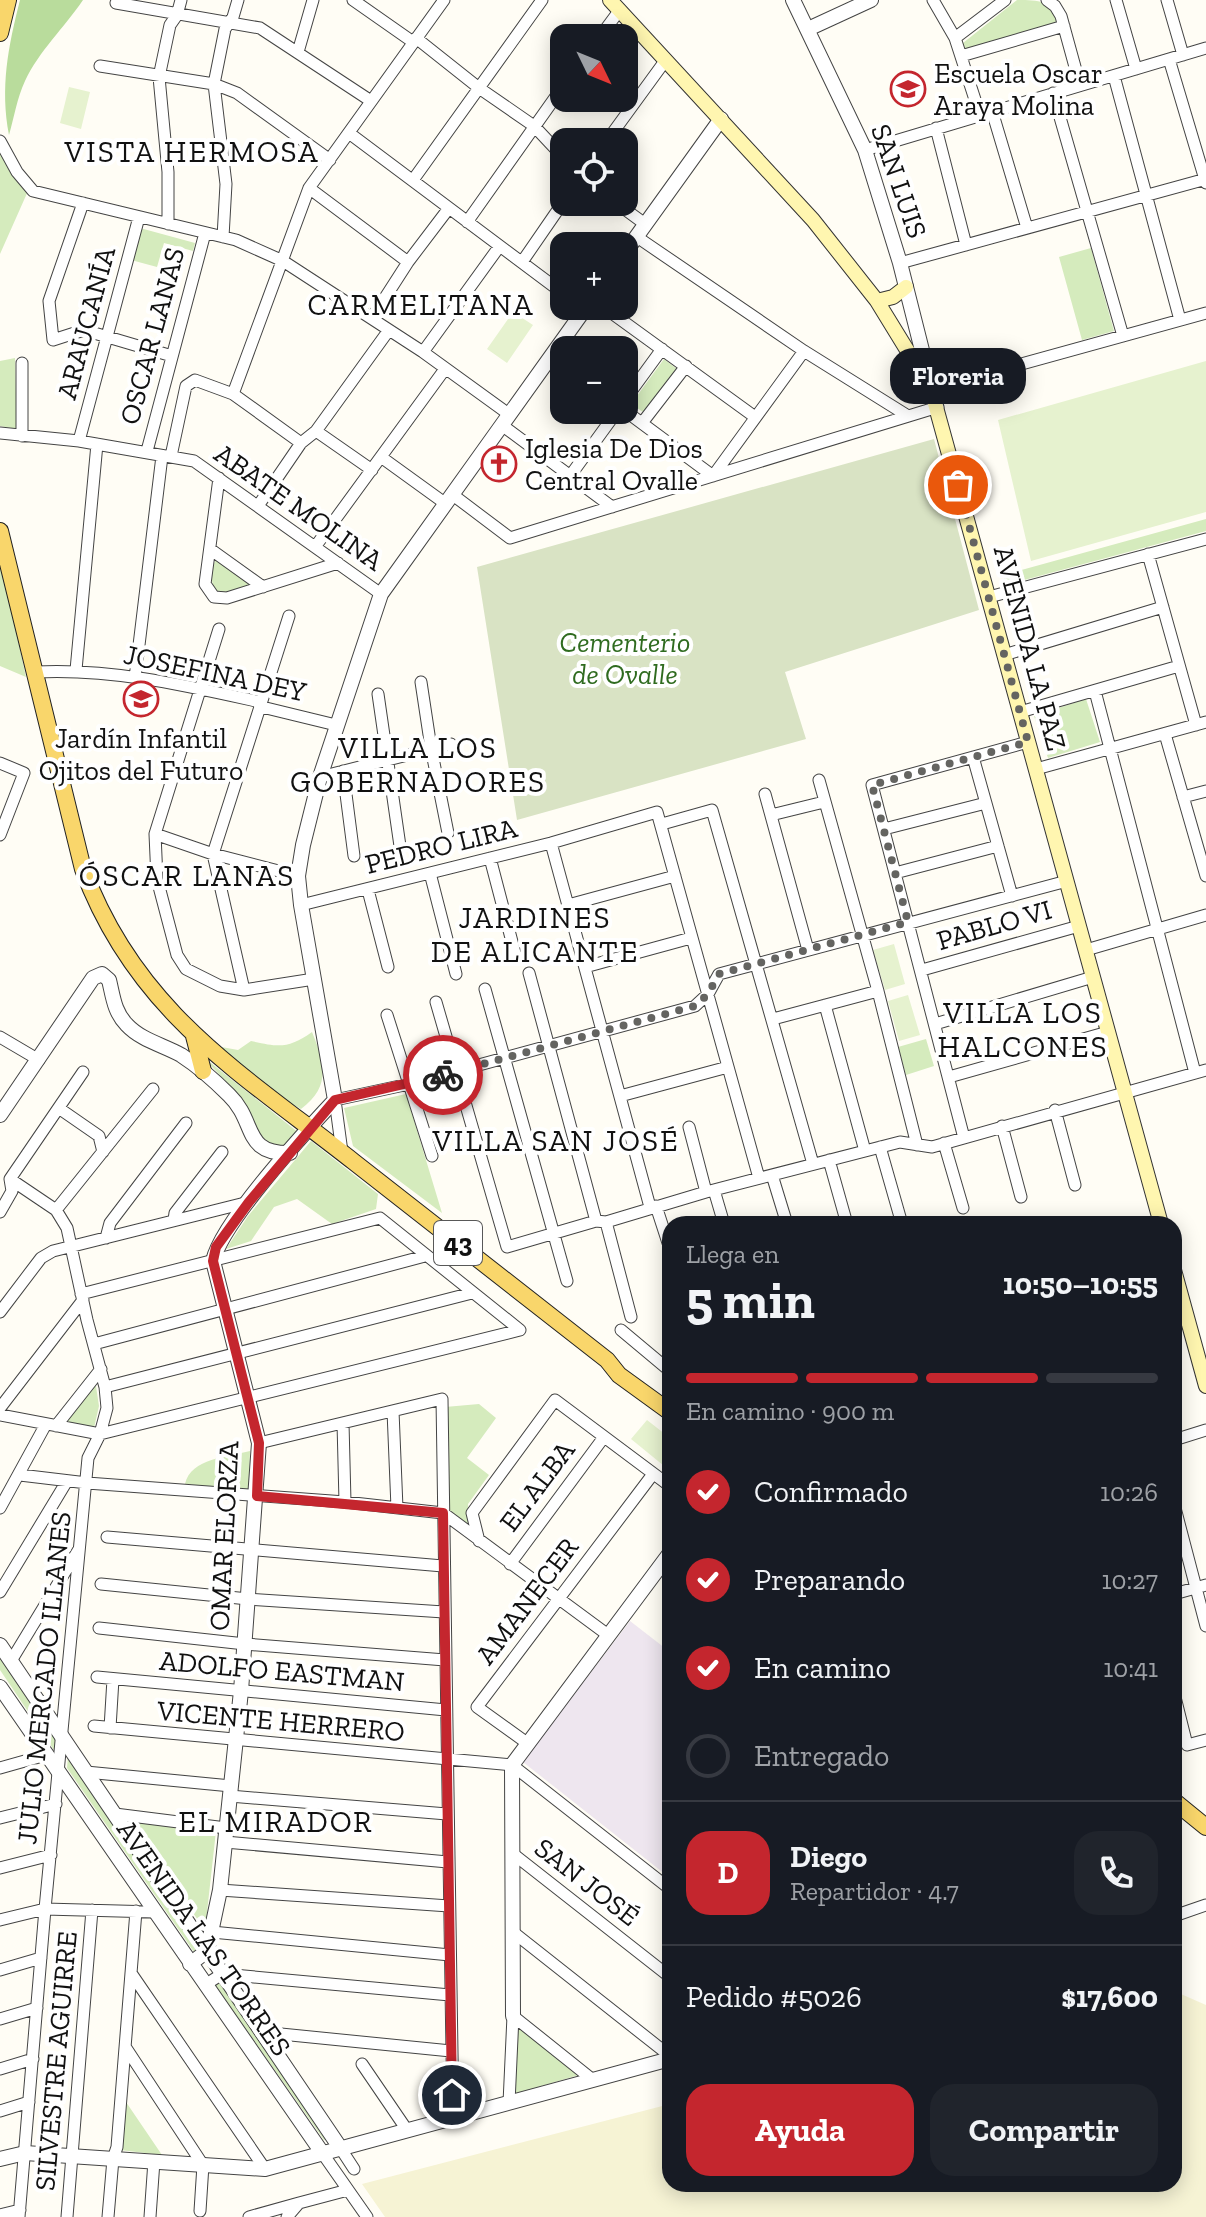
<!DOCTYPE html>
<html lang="es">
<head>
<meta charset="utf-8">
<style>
  :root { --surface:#171b24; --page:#20242c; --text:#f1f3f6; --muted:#9ea1a6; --line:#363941; --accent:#c4262e }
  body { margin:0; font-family:"Zilla Slab",serif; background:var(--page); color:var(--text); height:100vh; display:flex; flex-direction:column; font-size:30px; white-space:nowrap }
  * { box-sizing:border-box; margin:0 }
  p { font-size:26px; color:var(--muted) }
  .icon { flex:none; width:44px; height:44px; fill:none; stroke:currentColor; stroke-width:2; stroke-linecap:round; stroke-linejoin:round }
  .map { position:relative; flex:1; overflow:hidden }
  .details { position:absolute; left:662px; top:1216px; width:520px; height:976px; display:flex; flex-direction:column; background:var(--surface); border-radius:24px; box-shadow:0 4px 20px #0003 }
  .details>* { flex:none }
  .needle { width:52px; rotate:133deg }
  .controls { position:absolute; left:550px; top:24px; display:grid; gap:16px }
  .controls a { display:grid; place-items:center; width:88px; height:88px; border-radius:16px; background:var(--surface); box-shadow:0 4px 20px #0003; font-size:40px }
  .pin { position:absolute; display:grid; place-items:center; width:68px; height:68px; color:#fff; margin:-34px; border:4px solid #fff; border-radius:50%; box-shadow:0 2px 8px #0007 }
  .courier { position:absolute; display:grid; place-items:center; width:80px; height:80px; margin:-40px; border:6px solid #c4262e; border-radius:50%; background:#fff; color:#222; box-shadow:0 2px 10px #0007 }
  .bubble { position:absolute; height:56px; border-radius:24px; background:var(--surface); box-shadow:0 4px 20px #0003; font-size:26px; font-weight:700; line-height:56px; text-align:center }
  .head em { font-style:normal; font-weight:700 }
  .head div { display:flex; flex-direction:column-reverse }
  .head { display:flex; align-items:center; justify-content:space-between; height:136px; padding:0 24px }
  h1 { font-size:52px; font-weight:700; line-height:60px }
  .bar { display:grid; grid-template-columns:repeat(4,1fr); gap:12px 8px; align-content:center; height:96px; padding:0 24px }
  .bar i { height:10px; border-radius:6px; background:var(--line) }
  .bar .selected { background:var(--accent) }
  .bar p { grid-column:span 4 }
  .line { display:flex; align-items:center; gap:20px; padding:0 24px; border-top:2px solid var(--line) }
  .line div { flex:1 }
  .round { display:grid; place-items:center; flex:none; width:84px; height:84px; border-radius:24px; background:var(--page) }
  ol { padding:0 24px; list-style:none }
  li { display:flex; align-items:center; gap:24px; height:88px }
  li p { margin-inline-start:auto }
  li .icon { padding:8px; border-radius:50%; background:var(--accent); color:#fff; stroke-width:4 }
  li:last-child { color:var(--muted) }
  li i { width:44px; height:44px; border:4px solid var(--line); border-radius:50% }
  .primary-button { display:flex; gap:16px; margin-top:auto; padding:16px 24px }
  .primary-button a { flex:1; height:92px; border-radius:24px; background:var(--accent); color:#fff; font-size:32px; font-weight:700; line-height:92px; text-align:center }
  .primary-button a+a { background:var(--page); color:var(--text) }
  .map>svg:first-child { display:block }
  .industrial { fill:#eee6ef }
  .farmland { fill:#f6f3d4 }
  .green { fill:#d5ebbd }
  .forest { fill:#b9dc9c }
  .cemetery { fill:#d9e3c4 }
  .pitch { fill:#e6f2cf }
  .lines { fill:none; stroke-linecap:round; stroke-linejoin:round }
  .minor-casing { stroke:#444; stroke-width:13 }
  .tertiary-casing { stroke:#444; stroke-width:16 }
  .secondary-casing { stroke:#333; stroke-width:16 }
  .primary-casing { stroke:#222; stroke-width:18 }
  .minor { stroke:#fff; stroke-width:11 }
  .tertiary { stroke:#fff; stroke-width:14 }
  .secondary { stroke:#fff6b0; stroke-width:14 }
  .primary { stroke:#f9d66b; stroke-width:16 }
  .done { stroke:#646461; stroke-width:8; stroke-dasharray:0 14.4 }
  .route { stroke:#c4262e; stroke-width:10 }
  .labels { text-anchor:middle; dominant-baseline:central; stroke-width:8; stroke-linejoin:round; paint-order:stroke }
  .shield { fill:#fff; stroke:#585858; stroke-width:2 }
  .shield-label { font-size:26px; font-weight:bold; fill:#111 }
  .poi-label { font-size:28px; fill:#111; stroke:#fff; text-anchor:start }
  .street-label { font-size:28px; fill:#111; stroke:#fff }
  .park-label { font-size:28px; font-style:italic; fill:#2f6b1f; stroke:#fff }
  .neighbourhood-label { font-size:30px; letter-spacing:2px; fill:#111; stroke:#fff }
</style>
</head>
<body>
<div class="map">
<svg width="1206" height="2217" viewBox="0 0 1206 2217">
  <rect width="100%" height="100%" fill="#fffdf5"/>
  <path class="industrial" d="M630,1621L670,1652V1878L523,1762Z"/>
  <path class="farmland" d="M1174,1991L1206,2005V2217H385L362,2184L670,2104V2184H1174Z"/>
  <path class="green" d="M1017,0C1040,0 1051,0 1058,24L966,51L963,43Z
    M0,150L28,191L0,254Z
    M140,228L195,243L193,251L164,243L157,267L131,260Z
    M1091,248L1114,331L1082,340L1059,257Z
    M15,358L17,429L0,426V361Z
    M664,359L677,369L643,412L631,404Z
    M1206,519V531L1006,585L1003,575Z
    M0,557L26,677L0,666Z
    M216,559L250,585L227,593H215L210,573Z
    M1086,699L1100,742L1048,758L1034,716Z
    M312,1032C325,1063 331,1087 301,1109L275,1094L216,1046L238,1050L251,1041C279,1047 288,1049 312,1032Z
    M926,1039L934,1066L906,1075L898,1047Z
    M202,1056L299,1133L286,1147C251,1148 254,1117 237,1095C227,1081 213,1069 202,1056Z
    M406,1094L442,1213L353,1146L344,1108Z
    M311,1141L378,1194L376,1209L332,1224L297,1199L274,1207L251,1241L226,1249L248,1216Z
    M95,1380L99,1406L94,1428L63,1422Z
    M479,1404L496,1418L467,1458L489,1475L468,1504L469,1527L444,1507L445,1407Z
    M250,1451L249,1490L185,1484C191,1458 228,1457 250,1451Z
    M0,1656L58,1742L56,1753L0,1670Z
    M68,1756L199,1949L194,1952L67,1768Z
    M127,1819L216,1831L205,1930Z
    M221,1981L330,2138L324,2140L215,1985Z
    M517,2026L579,2075L514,2094Z
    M126,2102L162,2155L120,2150Z"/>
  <path class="forest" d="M20,0H83C64,28 39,51 25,81C17,98 14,118 9,135C0,88 8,47 20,0Z"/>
  <path class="cemetery" d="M934,439L979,610L785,672L806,739L517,820L477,567Z"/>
  <path class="pitch" d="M69,87L90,92L81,129L60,123Z
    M513,312L533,325L507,363L487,349Z
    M1206,361V512L1031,561L998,420Z
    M894,944L905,984L885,990L873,950Z
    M908,995L920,1035L899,1041L888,1001Z
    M647,1420L670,1438L669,1470L631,1439Z"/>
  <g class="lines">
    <g class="minor-casing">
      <path id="minor" d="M353,0L413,42
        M933,0L955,38L980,115
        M1047,0L1055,6L1061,16L1080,85
        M1116,0L1136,69
        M1167,0L1183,55
        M116,3L260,28L371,101
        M416,38L479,88L534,126L564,158
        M599,38L619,11
        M955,38L1005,0
        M298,52L313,0
        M961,56L1064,26
        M1169,59L1206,183
        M100,66L214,84L237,93L330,160
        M1114,76L1180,320
        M1053,93L1123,336
        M992,111L1027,228
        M936,128L966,245
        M349,133L564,294
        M0,141L17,172L33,191L236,240L283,261L423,352L510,415
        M606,142L665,61
        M865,150L1206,48
        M413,180L542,0
        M309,188L408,262
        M615,202L645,224
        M83,203L49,301L53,340L84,330L172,356
        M467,222L564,85
        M168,224V172L159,77L170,25L177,15L181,0
        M223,237L226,184L214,84L225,29L233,17L238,0
        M637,237L804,351L908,416
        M522,262L564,201
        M900,263L1206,179
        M602,306L755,417
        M372,318L408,262L449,208
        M423,352L499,247
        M552,356L564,365
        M22,363V436
        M931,389L1206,313
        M233,394L309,188L444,0
        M624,401L662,349
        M624,410L713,476L804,351
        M642,423L686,366
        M503,426L612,507
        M316,431L372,470
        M0,433L79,441L194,461L381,594
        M79,441L139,217
        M147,451L205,233
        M171,456L186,386L195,380L233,394L301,443
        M381,457L446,504
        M570,476L618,410
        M219,478L205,584L214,597L227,598L338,563
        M453,495L510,538L938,407
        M258,506L301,443L316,431L389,330
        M315,547L445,369
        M210,549L263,587
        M1148,554L1196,725
        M989,597L1206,539
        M219,629L155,834L157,879L177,955L186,969L220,986L244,990L314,979
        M1004,655L1163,607
        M76,670L97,444
        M35,672C110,668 184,685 256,701L262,707L336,725
        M135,678L162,456
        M421,682L431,748L448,833
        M1095,691L1195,1073
        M378,694L400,846
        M1020,712L1179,666
        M1165,734L1206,876
        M973,757L1012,896
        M0,763L24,773L0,835
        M1036,769L1206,722
        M343,771L354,856
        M320,777L451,744
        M819,780L878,991L917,1145
        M765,794L808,950
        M1183,797L1206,791
        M771,815L824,802
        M662,824L712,810L813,1164
        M884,829L986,803
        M155,834L213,854L298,876
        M551,843L650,1207
        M490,858L516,957
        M430,873L456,974
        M895,873L998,846
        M368,890L388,967
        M301,905L551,843L657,812L759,1178
        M568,905L675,876
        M1086,950L1206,915
        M585,967L691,938
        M922,970L1079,926
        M529,973L596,1221
        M485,989L567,1281
        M244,990L213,854L289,616
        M436,1002L507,1247L596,1221L606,1222L706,1192L900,1142L932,1147L1206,1070
        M825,1005L865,1151
        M387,1015L432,1156
        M773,1019L878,991
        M935,1024L1093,977
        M0,1037L39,1060
        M949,1077L1108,1032
        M620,1096L728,1067
        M60,1109L99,1136L103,1152
        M1055,1110L1075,1185
        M1002,1126L1021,1197
        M689,1127L706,1192
        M964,1138L872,785L1028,742
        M944,1143L963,1208
        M880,1147L902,1224
        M342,1152L335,1100L409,1084L695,1006L708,994L719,974L1067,881
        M829,1160L847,1224
        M772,1175L787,1224
        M10,1179L56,1210L67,1228L87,1320L105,1387L107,1408L100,1434L88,1458L45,1909L19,2217
        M714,1190L724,1224
        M656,1206L670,1249
        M56,1210L153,1089
        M0,1212L12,1191L10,1179L83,1072
        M174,1220L175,1213L222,1152
        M606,1222L631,1317
        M106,1238L110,1223L186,1123
        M81,1294L380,1218L520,1330
        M0,1312L41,1258L53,1251L249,1202
        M621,1330L670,1371
        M94,1344L425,1256
        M105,1387L472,1293
        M0,1408L83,1300
        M393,1411L397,1508
        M0,1415L100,1434L520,1330
        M343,1423L345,1502
        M56,1426L101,1369
        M1174,1440L1206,1430
        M259,1443L442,1399L453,2118
        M20,1475L87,1483L345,1502L443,1513L608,1635
        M0,1508L46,1424
        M1175,1508L1206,1626
        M107,1537L443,1566
        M479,1541L472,1513L555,1400L670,1486
        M510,1564L604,1437
        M101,1584L248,1599L444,1612
        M0,1592L67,1481
        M1174,1594L1206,1585
        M99,1628L245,1644L445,1660
        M11,1661L79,1549
        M97,1677L446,1710
        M1174,1693L1187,1745L1206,1740
        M94,1726L512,1765L670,1889
        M110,1728L113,1679
        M527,1743L477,1707L653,1474
        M0,1768L46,1755
        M86,1772L231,1786
        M230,1796L447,1814
        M115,1814L226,1828
        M0,1818L56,1804
        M225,1842L448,1862
        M512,1853L670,1977
        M0,1868L51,1855
        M1174,1872L1175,1873
        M220,1890L449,1906
        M1174,1916L1206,1905
        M0,1920L45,1909L155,1912
        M212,1932L450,1955
        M513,1932L670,2056
        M0,1970L41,1958
        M131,1973L265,2169
        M205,1985L222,1974L450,1995
        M513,2016L593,2080
        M0,2019L37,2008
        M261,2032L451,2051
        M126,2048L203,2165L200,2211
        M362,2064L407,2130
        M0,2069L33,2059
        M509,2103L513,2016
        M0,2111L29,2102
        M341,2149L354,2169
        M323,2154L367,2217
        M0,2215L20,2210
        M67,2217L92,1910
        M108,2217L113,2159L117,2147L136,1911
        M150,2217L154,2161
        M249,2217L299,2203
        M287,2217L299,2203L348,2190"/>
    </g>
    <g class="tertiary-casing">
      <path id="tertiary" d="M793,0L865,150L900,263L931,386
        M808,29L871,0
        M624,254L721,119
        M0,1115L93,978L102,974L109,980C113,996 114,1012 127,1025C141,1040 163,1045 181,1055C198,1066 214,1080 229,1095C257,1122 242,1154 290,1153
        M0,1645L341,2149
        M0,1687L323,2154
        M190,1964L207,1951L220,1890L241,1691L259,1443L213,1261C222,1222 305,1132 335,1100L301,905L298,876L303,845L320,777L381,594L587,306
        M513,2016L512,1765L670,1553
        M0,2159L25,2153L265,2169L670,2059"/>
    </g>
    <g class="secondary-casing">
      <path id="secondary" d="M610,0L813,220L877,301L931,389L1161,1224
        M877,301L893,297L906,287
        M1174,1270L1206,1386"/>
    </g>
    <g class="primary-casing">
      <path id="primary" d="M0,33L8,0
        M0,531L83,869C136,1012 241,1073 354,1162C438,1228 522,1294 607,1360L619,1375L670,1412
        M194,1036L203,1071
        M1174,1801L1206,1827"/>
    </g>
    <use href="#minor" class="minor"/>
    <use href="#tertiary" class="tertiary"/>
    <use href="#secondary" class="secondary"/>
    <use href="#primary" class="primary"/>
  </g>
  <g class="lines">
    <path class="done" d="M443,1075L695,1006L708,994L719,974L908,922L872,785L1028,742L958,485"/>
    <path class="route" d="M443,1075L335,1100L249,1202L216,1247L213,1261L259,1443L257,1496L443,1513L452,2095"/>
  </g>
  <defs>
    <g id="school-ring" transform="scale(1.8)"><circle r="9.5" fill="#fff" stroke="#c4262e" stroke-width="1.5"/><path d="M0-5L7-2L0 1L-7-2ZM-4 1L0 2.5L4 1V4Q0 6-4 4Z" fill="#c4262e"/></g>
    <g id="church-ring" transform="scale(1.8)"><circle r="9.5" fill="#fff" stroke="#c4262e" stroke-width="1.5"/><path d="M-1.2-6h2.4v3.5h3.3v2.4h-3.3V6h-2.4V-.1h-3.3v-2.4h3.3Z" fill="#c4262e"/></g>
  </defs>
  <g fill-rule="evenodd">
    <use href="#school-ring" x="908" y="89"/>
    <use href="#church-ring" x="499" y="464"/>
    <use href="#school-ring" x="141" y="699"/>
  </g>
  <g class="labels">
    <rect class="shield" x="434" y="1221" width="48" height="44" rx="6"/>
    <g class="shield-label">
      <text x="458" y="1243">43</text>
    </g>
    <g class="poi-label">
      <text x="934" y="73">Escuela Oscar<tspan x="934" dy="32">Araya Molina</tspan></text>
      <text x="525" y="448">Iglesia De Dios<tspan x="525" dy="32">Central Ovalle</tspan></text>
      <text x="141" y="738" text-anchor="middle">Jardín Infantil<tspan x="141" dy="32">Ojitos del Futuro</tspan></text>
    </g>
    <g class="street-label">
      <text transform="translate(899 181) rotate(71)">SAN LUIS</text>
      <text transform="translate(86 323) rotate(-75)">ARAUCANÍA</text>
      <text transform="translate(152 336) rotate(-75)">OSCAR LANAS</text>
      <text transform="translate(299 507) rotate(35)">ABATE MOLINA</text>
      <text transform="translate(1030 648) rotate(75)">AVENIDA LA PAZ</text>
      <text transform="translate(215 673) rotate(12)">JOSEFINA DEY</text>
      <text transform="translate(441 846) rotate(-14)">PEDRO LIRA</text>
      <text transform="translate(994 925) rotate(-16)">PABLO VI</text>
      <text transform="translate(537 1486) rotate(-53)">EL ALBA</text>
      <text transform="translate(224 1536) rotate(-87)">OMAR ELORZA</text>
      <text transform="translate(527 1601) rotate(-53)">AMANECER</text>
      <text transform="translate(282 1671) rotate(5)">ADOLFO EASTMAN</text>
      <text transform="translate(44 1678) rotate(-84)">JULIO MERCADO ILLANES</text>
      <text transform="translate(281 1721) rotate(5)">VICENTE HERRERO</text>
      <text transform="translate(587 1882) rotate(38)">SAN JOSÉ</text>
      <text transform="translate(204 1938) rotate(55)">AVENIDA LAS TORRES</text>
      <text transform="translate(56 2061) rotate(-85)">SILVESTRE AGUIRRE</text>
    </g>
    <g class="park-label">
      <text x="625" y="642">Cementerio<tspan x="625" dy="32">de Ovalle</tspan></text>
    </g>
    <g class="neighbourhood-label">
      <text x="192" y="152">VISTA HERMOSA</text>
      <text x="421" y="305">CARMELITANA</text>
      <text x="418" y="748">VILLA LOS<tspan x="418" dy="34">GOBERNADORES</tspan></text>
      <text x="187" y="876">ÓSCAR LANAS</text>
      <text x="535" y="918">JARDINES<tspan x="535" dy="34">DE ALICANTE</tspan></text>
      <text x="1023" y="1013">VILLA LOS<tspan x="1023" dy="34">HALCONES</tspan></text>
      <text x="556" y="1141">VILLA SAN JOSÉ</text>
      <text x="276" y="1822">EL MIRADOR</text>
    </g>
  </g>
</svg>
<div class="controls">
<a><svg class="needle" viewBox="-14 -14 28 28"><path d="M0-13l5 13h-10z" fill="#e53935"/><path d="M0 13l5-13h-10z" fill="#9ea1a6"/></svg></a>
<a><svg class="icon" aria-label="locate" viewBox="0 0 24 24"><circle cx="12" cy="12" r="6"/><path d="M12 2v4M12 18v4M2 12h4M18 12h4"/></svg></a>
<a>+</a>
<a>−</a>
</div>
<div class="pin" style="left:958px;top:485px;background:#ea580c"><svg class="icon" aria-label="bag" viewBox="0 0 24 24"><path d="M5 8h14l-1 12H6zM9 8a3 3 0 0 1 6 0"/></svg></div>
<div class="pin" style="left:452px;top:2095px;background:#1f2937"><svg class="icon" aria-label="home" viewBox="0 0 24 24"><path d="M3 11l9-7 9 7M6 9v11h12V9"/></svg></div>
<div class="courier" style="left:443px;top:1075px"><svg class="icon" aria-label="bike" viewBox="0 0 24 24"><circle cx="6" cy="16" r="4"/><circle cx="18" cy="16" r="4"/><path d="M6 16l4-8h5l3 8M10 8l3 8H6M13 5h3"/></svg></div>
<div class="bubble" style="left:890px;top:348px;width:136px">Floreria</div>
<section class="details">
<div class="head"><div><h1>5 min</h1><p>Llega en</p></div><em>10:50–10:55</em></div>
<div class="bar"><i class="selected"></i><i class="selected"></i><i class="selected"></i><i></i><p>En camino · 900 m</p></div>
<ol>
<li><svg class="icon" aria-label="check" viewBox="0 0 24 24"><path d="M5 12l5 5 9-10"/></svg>Confirmado<p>10:26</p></li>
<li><svg class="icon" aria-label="check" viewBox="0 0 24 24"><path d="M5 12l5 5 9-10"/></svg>Preparando<p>10:27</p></li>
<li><svg class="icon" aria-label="check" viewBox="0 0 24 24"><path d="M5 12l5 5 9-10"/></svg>En camino<p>10:41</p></li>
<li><i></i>Entregado</li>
</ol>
<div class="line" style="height:144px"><b class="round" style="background:var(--accent);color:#fff">D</b><div><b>Diego</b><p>Repartidor · 4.7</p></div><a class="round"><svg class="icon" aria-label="phone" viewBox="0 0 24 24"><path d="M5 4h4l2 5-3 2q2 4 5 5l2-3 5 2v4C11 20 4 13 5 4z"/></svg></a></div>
<div class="line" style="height:104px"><div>Pedido #5026</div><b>$17,600</b></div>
<div class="primary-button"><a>Ayuda</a><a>Compartir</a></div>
</section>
</div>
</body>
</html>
